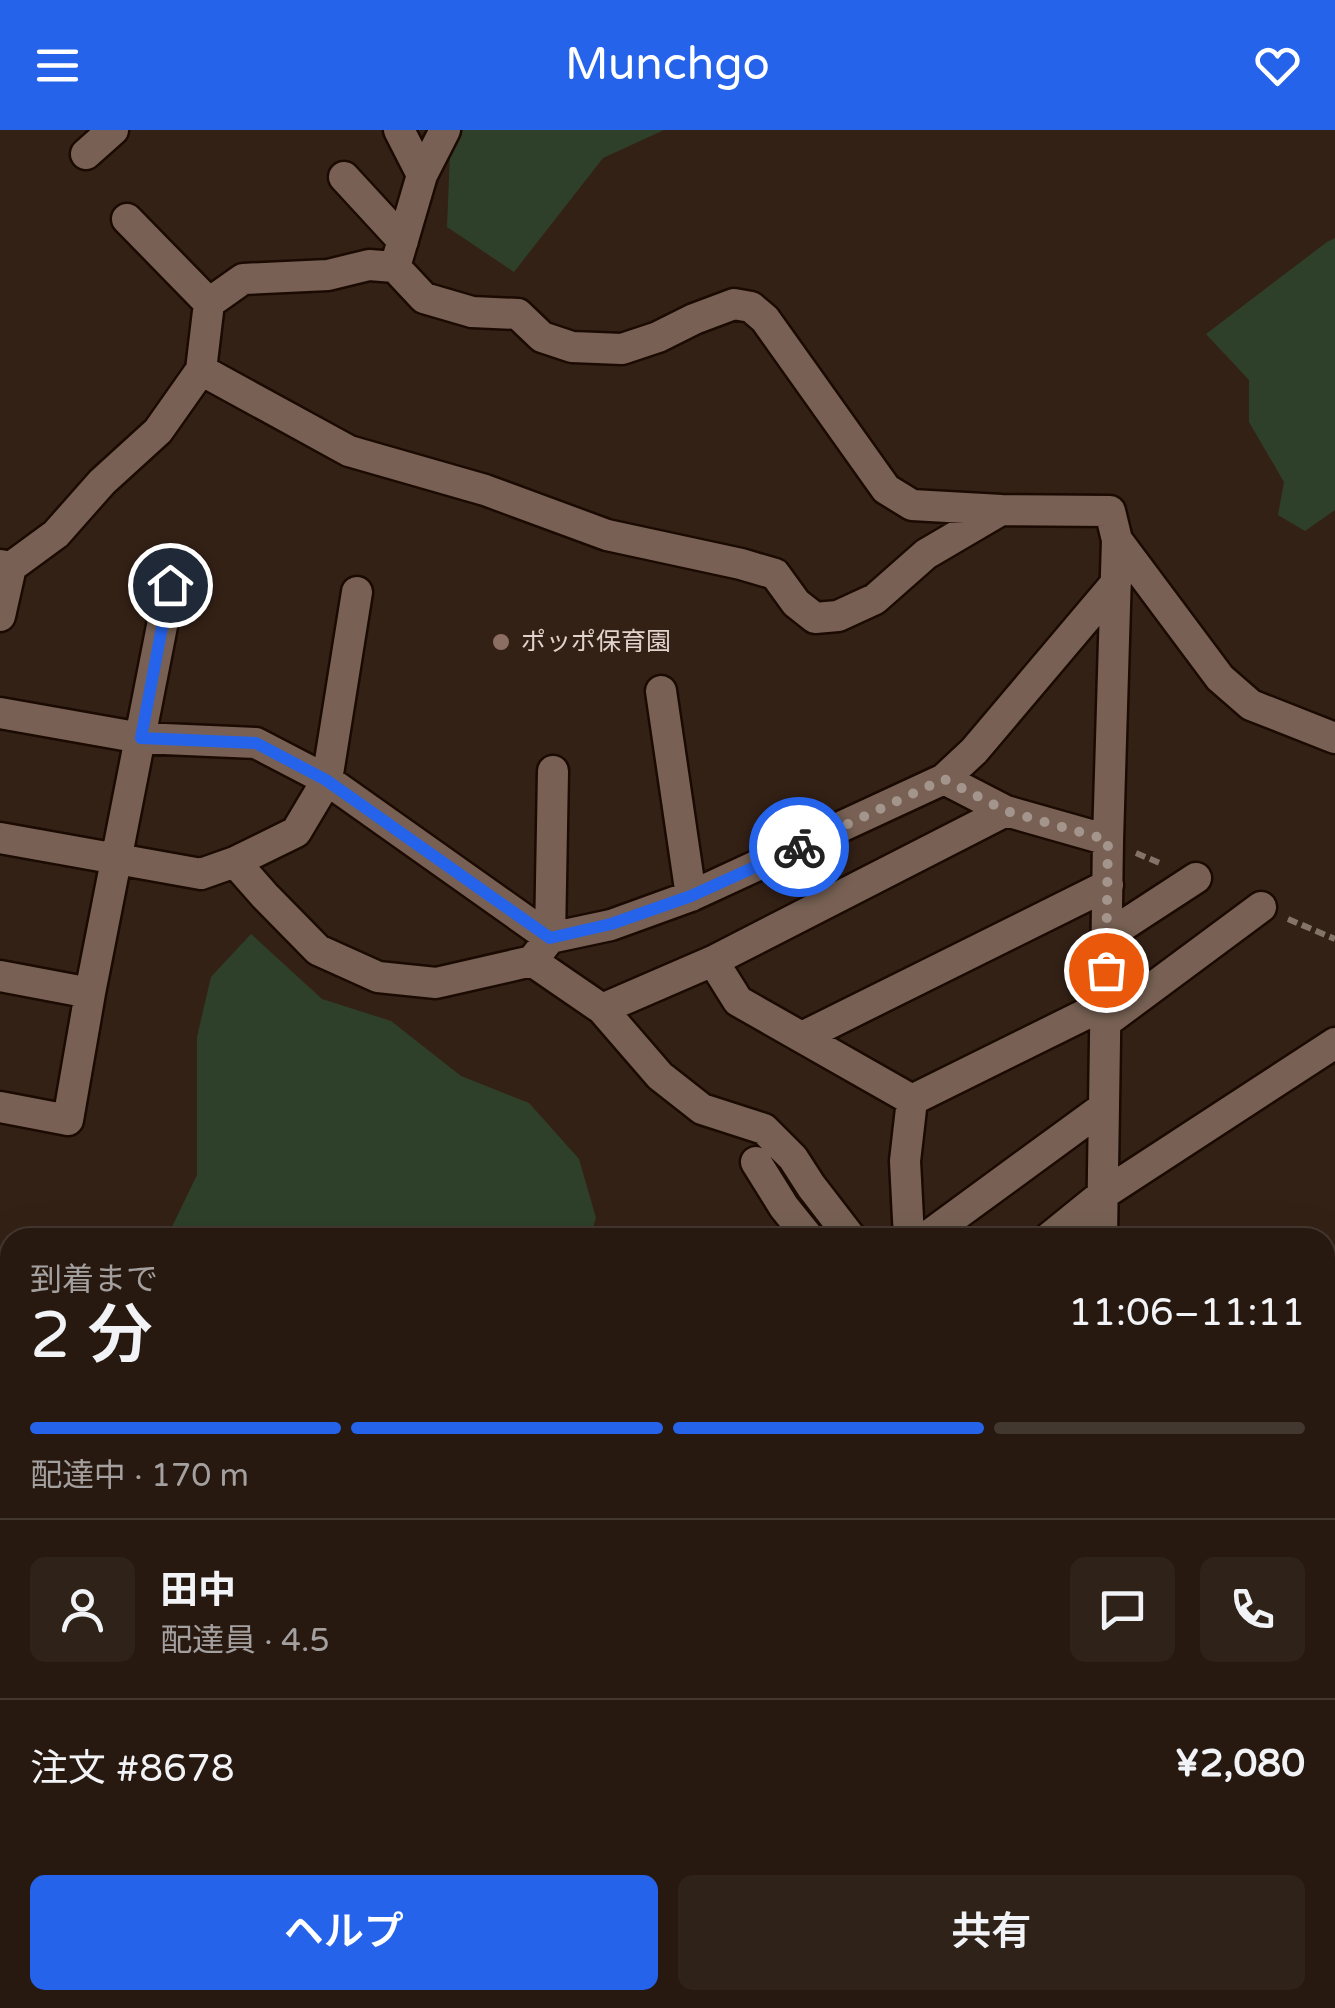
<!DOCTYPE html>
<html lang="ja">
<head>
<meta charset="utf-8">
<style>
  :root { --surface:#271910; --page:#2f2219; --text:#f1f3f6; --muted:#a4a09f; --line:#433830; --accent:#2563eb }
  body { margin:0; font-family:"Varela Round","Noto Sans JP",sans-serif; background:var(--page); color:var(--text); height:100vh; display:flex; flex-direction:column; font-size:38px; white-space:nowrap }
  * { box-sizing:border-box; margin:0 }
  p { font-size:32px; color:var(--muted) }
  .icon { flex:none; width:55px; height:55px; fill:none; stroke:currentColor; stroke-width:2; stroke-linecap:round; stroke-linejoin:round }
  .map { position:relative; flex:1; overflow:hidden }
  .side { position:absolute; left:0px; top:1098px; width:1335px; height:782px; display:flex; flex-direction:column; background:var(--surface); border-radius:30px 30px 0 0; box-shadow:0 10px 40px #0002,0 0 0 2px var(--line) }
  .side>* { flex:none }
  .pin { position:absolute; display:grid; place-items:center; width:85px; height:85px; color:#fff; margin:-42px; border:5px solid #fff; border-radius:50%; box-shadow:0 2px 10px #0007 }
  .courier { position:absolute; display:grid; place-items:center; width:100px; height:100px; margin:-50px; border:8px solid #2563eb; border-radius:50%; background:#fff; color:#222; box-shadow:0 2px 12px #0007 }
  .summary em { font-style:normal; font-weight:600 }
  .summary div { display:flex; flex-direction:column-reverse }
  .summary { display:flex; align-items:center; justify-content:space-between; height:170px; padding:0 30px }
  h1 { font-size:65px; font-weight:600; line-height:75px }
  .bar { display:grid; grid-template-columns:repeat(4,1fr); gap:15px 10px; align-content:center; height:120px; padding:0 30px }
  .bar i { height:12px; border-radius:8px; background:var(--line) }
  .bar .on { background:var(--accent) }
  .bar p { grid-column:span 4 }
  .line { display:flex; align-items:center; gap:25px; padding:0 30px; border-top:2px solid var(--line) }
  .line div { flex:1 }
  .round { display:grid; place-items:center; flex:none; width:105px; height:105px; border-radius:15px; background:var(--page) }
  .button { display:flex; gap:20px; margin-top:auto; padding:20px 30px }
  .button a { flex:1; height:115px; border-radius:15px; background:var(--accent); color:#fff; font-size:40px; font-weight:600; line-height:115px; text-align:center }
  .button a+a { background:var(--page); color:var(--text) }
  header { display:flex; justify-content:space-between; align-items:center; height:130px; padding:0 30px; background:var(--accent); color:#fff; font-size:45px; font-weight:600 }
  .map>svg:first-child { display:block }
  .green { fill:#2f402a }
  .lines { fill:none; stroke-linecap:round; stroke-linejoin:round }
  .river { stroke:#081629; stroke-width:62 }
  .street-casing { stroke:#1b0a02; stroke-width:35 }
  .path { stroke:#837369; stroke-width:6; stroke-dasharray:10 5; stroke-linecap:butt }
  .street { stroke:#786154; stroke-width:30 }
  .rail-casing { stroke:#8b7b72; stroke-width:11 }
  .rail { stroke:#342116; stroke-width:8; stroke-dasharray:22; stroke-linecap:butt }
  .done { stroke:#a4958c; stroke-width:10; stroke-dasharray:0 18 }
  .route { stroke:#2563eb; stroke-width:12 }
  .education-dot { fill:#8d6e63; stroke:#342116; stroke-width:4 }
  .labels { text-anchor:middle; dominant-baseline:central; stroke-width:8; stroke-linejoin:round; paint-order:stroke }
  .poi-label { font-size:25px; fill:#e1d3cc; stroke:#342116; text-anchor:start }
</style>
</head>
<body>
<header><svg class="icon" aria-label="menu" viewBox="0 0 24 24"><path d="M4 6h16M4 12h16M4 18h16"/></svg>Munchgo<svg class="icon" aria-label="heart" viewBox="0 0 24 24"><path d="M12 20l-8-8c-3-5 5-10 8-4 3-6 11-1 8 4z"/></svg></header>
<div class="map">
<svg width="1335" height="1878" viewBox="0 0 1335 1878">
  <rect width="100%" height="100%" fill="#342116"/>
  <path class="green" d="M451,0H664L603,28L514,142L447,97Z
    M1335,108V380L1305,401L1278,385L1284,352L1249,292V250L1206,204L1327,112Z
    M251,804L322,869L391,891L461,946L529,973L579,1029L596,1088L590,1107H167L197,1045V907L211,847Z"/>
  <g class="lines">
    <path class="river" d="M1325,1401L1335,1392
      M404,1878L435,1870"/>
    <g class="street-casing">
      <path id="street" d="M399,0L422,45
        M86,24L113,0
        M344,47L403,111
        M127,89L209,173L201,240
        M395,137L422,45L445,0
        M209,173L243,149L328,145L369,135L395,137L424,168L472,182L518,184L542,207L572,217L622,219L658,207L694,189L734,174L751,177L765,189L886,359L912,375L1001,380
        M1117,410L1220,548L1251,575L1335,608
        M0,435L11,437L56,404L102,352L158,301L201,240L349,321L485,360L607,405L741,434L775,444L796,473L815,488L838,486L875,469L926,424L1001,380L1110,381L1117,410L1108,710L1102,1108
        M0,486L11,437
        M661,561L691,766
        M0,583L141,608L256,613L327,650L550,808L611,795L691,766L944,649L1006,681L1108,710
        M553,641L550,808L532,831L602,879L660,946L702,979L764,999L793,1028L811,1056L851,1108
        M944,649L974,621L1116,453
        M0,708L201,744L235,732L296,702L327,650L357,462
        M235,732L265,766L318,820L378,847L436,853L532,831
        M1107,806L1196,748
        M713,831L738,871L912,970L1106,874
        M0,846L90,863
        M602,879L713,831L1006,681
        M1106,892L1261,777
        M802,907L1108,755
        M0,977L68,990L90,863L170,455
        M756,1032L784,1077L809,1108
        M909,1108L905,1031L912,970
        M925,1108L1104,977
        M1049,1108L1102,1065L1335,913
        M1325,1185L1335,1179
        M1325,1367L1335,1357
        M1325,1553L1335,1540
        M0,1679L10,1687
        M1325,1718L1335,1725
        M166,1870L168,1878
        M1257,1870L1260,1878
        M1047,1878L1048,1870"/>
    </g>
    <path class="path" d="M1136,723L1162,734
      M1288,789L1335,809
      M799,1878L882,1870
      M894,1878V1870"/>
    <use href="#street" class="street"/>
    <g class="rail-casing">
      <path id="rail" d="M1325,1432L1335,1423
        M632,1878L653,1870"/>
    </g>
    <use href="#rail" class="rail"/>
  </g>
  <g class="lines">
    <path class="done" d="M799,717L944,649L1006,681L1108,710L1106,840"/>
    <path class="route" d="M170,455L141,608L256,613L326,650L550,808L611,794L691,766L799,717"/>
  </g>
  <circle class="education-dot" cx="501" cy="512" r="10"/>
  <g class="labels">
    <g class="poi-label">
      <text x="521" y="512">ポッポ保育園</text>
    </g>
  </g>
</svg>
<div class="pin" style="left:1106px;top:840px;background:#ea580c"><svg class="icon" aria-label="bag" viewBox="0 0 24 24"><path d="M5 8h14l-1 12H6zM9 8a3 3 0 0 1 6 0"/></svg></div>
<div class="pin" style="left:170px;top:455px;background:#1f2937"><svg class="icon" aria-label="home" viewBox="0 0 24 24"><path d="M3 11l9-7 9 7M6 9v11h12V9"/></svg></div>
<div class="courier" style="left:799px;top:717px"><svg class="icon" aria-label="bike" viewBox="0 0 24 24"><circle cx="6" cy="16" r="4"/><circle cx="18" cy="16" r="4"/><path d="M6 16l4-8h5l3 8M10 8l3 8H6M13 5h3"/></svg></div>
<section class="side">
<div class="summary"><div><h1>2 分</h1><p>到着まで</p></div><em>11:06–11:11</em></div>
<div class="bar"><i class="on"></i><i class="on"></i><i class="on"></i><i></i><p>配達中 · 170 m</p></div>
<div class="line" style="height:180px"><a class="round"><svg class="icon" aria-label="person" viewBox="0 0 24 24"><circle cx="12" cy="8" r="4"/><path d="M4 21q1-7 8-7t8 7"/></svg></a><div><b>田中</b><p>配達員 · 4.5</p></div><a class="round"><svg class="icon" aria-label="chat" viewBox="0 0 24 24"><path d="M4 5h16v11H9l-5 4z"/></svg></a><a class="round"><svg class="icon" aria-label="phone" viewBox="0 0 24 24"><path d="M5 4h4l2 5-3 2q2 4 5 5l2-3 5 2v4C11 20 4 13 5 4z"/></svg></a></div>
<div class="line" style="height:130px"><div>注文 #8678</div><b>¥2,080</b></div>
<div class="button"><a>ヘルプ</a><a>共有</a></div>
</section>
</div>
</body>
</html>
